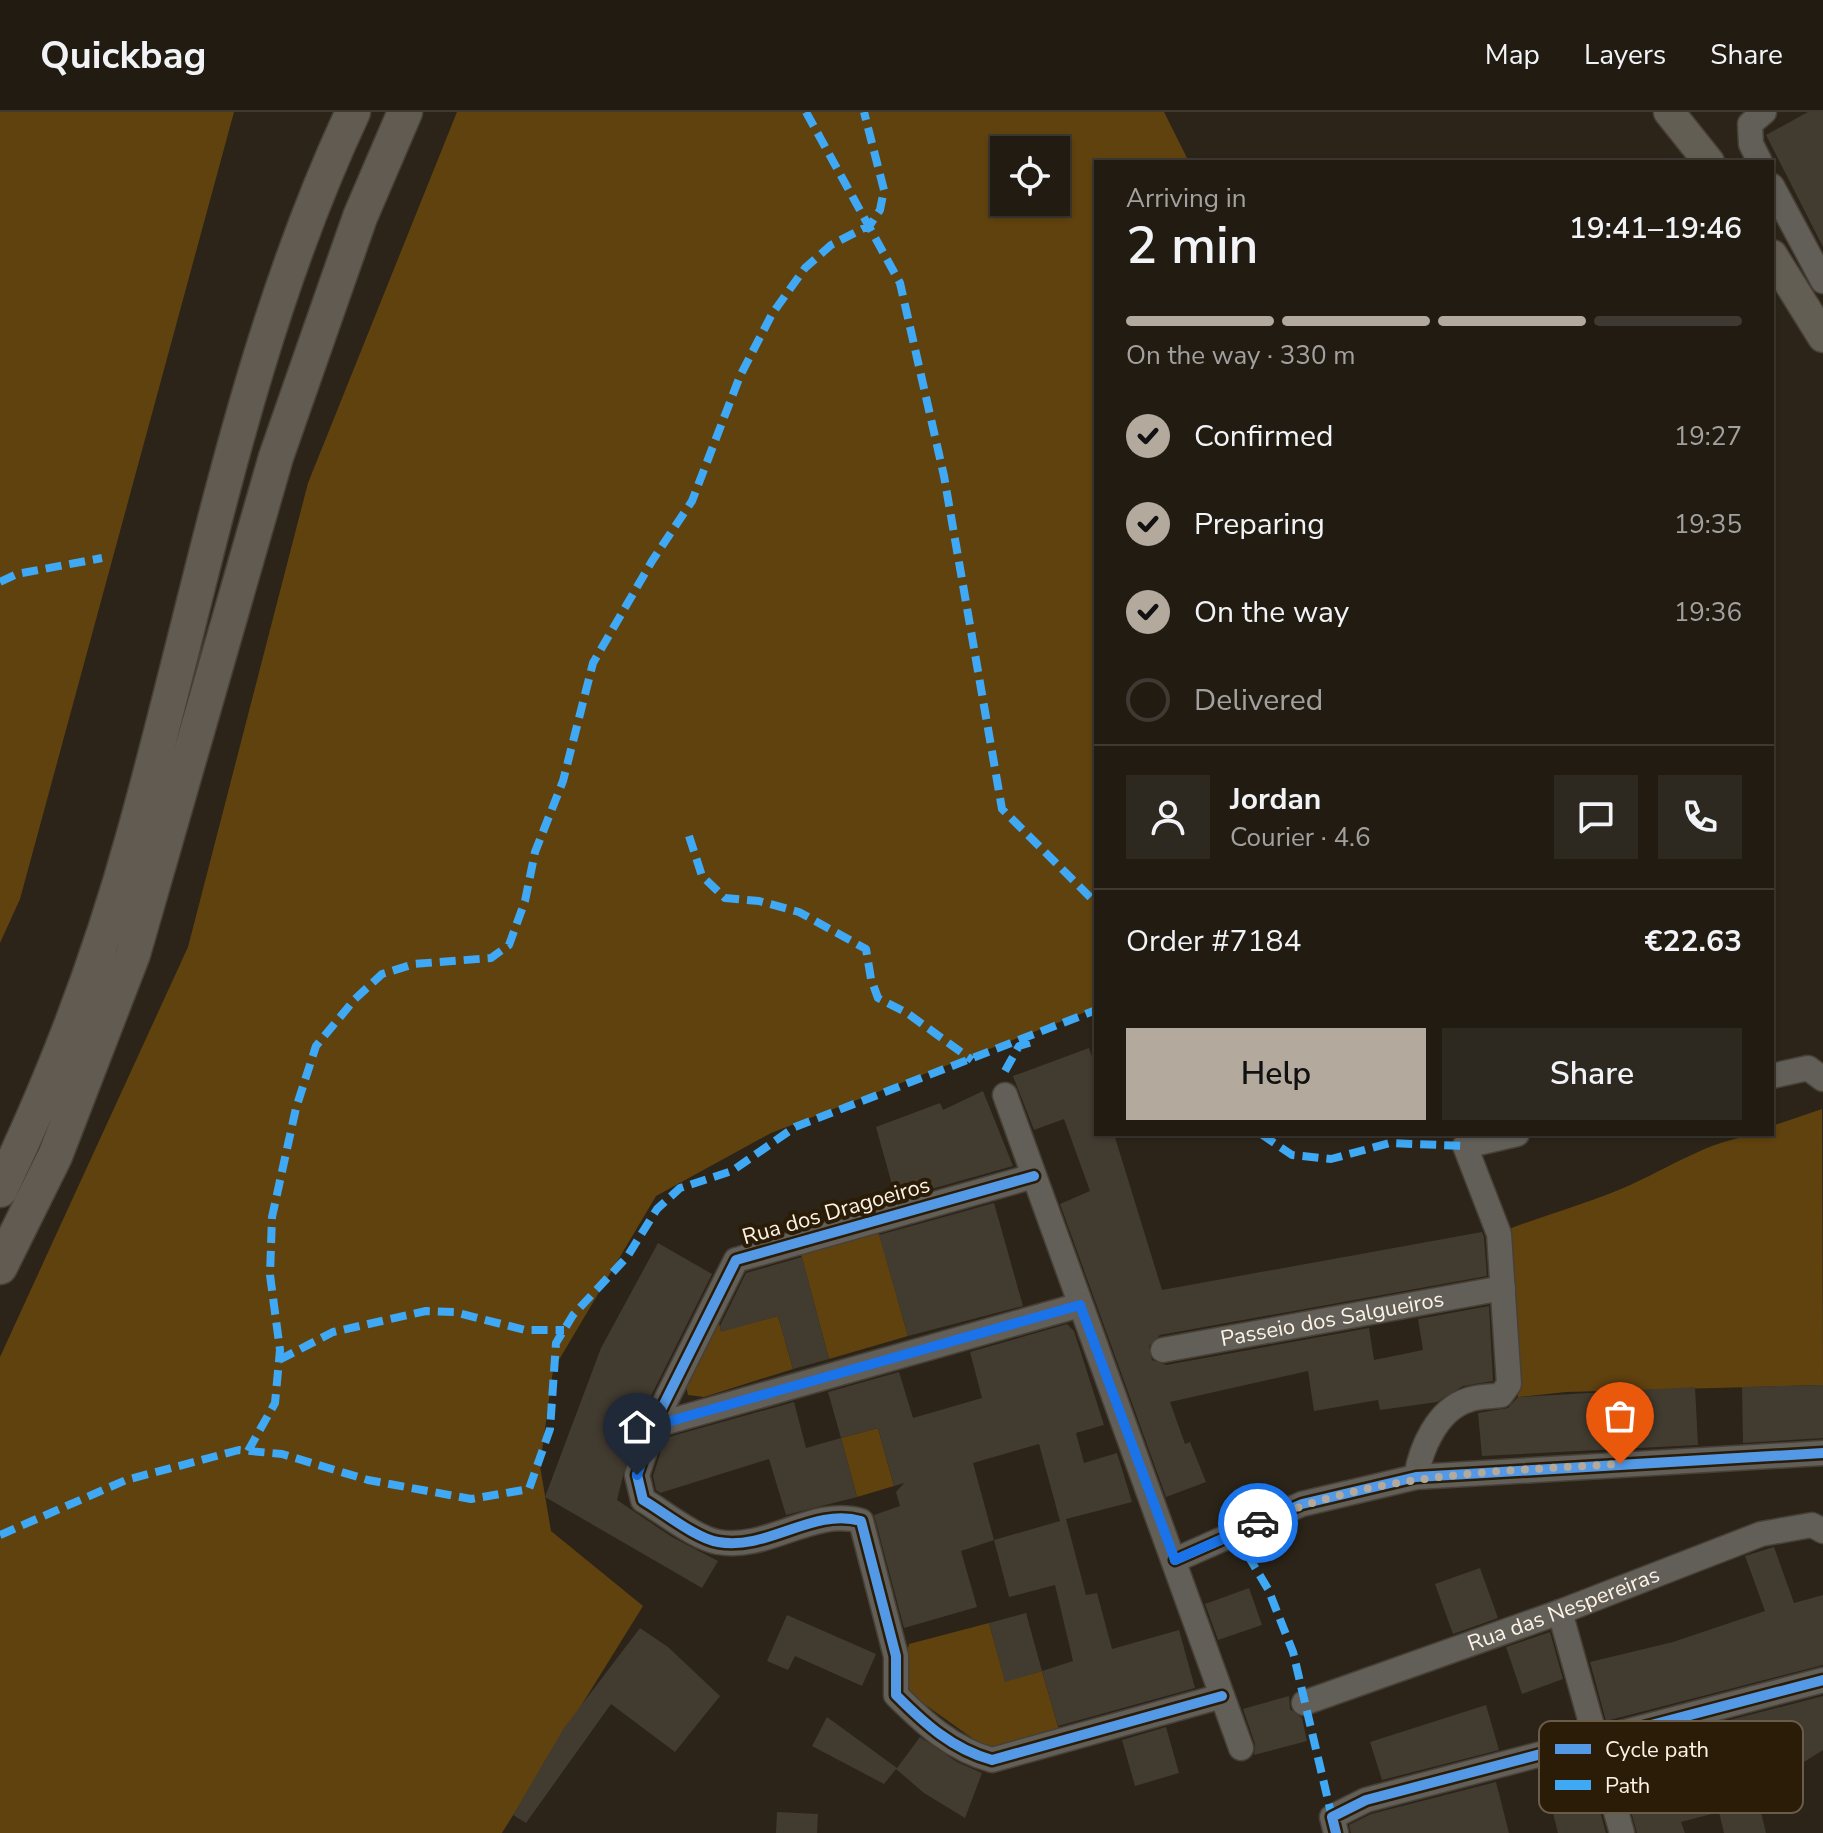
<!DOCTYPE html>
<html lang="en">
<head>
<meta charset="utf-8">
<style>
  :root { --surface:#211b12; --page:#2d2820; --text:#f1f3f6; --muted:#a2a19f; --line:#3e3932; --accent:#b3aa9d }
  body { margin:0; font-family:"Nunito Sans",sans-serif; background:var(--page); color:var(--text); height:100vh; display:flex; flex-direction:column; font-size:30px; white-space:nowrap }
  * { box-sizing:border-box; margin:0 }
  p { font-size:26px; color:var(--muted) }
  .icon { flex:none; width:44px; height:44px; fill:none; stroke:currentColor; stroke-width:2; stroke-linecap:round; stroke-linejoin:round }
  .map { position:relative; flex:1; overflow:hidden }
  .sheet { position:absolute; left:1094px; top:48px; width:680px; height:976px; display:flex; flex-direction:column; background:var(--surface); border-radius:0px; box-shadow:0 2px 6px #0004,0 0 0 2px var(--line) }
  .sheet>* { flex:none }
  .tools { position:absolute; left:990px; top:24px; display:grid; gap:16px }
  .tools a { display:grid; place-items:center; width:80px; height:80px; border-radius:0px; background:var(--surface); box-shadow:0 2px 6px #0004,0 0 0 2px var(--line); font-size:40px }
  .pin { position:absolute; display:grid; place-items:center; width:68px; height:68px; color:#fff; margin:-82px -34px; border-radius:50% 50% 50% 0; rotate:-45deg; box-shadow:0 0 8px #0007 }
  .pin .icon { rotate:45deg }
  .courier { position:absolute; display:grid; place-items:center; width:80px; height:80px; margin:-40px; border:6px solid #1a73e8; border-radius:50%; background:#fff; color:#222; box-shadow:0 2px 10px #0007 }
  .overview em { font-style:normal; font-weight:600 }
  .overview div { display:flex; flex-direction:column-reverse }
  .overview { display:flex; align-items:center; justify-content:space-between; height:136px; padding:0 32px }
  h1 { font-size:52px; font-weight:600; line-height:60px }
  .bar { display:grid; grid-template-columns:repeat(4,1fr); gap:12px 8px; align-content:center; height:96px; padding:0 32px }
  .bar i { height:10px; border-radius:6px; background:var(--line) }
  .bar .current { background:var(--accent) }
  .bar p { grid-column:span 4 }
  .line { display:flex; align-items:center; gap:20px; padding:0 32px; border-top:2px solid var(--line) }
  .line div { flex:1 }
  .round { display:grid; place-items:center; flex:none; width:84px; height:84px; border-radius:0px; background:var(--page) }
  ol { padding:0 32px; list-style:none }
  li { display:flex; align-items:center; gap:24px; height:88px }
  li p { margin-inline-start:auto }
  li .icon { padding:8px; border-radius:50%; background:var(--accent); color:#111; stroke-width:4 }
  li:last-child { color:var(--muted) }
  li i { width:44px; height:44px; border:4px solid var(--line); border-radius:50% }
  .button { display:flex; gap:16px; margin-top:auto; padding:16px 32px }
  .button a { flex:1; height:92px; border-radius:0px; background:var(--accent); color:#111; font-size:32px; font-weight:600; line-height:92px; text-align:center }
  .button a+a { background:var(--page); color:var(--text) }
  header { display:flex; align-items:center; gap:48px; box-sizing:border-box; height:112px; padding:0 40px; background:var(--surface); border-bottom:2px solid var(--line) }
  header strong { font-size:38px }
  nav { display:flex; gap:44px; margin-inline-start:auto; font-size:28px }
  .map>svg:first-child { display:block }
  .green { fill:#60420f; fill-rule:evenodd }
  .building { fill:#423b30; fill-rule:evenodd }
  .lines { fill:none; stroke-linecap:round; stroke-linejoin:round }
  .minor-casing { stroke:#474036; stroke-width:27 }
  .major-casing { stroke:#474036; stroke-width:33 }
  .highway-casing { stroke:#474036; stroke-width:37 }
  .minor { stroke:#625e58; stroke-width:24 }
  .major { stroke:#635e54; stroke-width:30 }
  .highway { stroke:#615b52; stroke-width:34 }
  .quiet { stroke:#3fa9f5; stroke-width:8; stroke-dasharray:16 8; stroke-linecap:butt }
  .cycleway-casing { stroke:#2a1c06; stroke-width:15 }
  .cycleway { stroke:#5399e6; stroke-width:10 }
  .done { stroke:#b3aa9d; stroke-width:8; stroke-dasharray:0 14.4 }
  .route { stroke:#1a73e8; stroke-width:10 }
  .labels { text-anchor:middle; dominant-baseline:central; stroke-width:8; stroke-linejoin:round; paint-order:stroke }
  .street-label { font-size:22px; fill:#fcf2e5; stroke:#2a1c06 }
  .key { fill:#2a1c06; stroke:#695c49; stroke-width:2 }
  .key-label { font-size:22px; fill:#fcf2e5 }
</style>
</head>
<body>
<header>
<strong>Quickbag</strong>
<nav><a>Map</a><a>Layers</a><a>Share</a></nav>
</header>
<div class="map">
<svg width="1823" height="1721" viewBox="0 0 1823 1721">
  <rect width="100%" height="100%" fill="#2c2418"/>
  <path class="green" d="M0,0H234L20,787L0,831Z
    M457,0H1164L1189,50H1096V896L771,1021L656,1084L553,1258L540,1354L551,1419L643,1494L502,1721H0V1245L188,835L308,371ZM1004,38H1056V90H1004Z
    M1822,997L1823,1273L1566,1280L1518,1285L1509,1117C1546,1103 1585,1092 1621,1077C1671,1056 1716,1022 1772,1022V1014Z
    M878,1118L908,1224L829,1247L801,1142Z
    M717,1203L721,1219L778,1204L793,1257L704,1285L688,1283L686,1274Z
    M878,1316L894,1374L857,1385L841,1326Z
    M989,1511L1005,1569L1042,1559L1059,1618L986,1636L906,1579L902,1564L909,1532Z"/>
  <path class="building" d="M1808,0H1823V135L1766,23Z
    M1089,936L1096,956V1022H1114L1162,1178L1482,1120L1484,1125L1487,1164L1160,1223L1149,1234L1152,1248L1166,1253L1369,1216L1374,1248L1423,1238L1418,1207L1489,1194L1493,1269L1463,1274L1437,1290L1380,1298L1378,1288L1314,1299L1308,1259L1170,1290L1185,1332L1190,1330L1206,1370L1166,1385L1060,1092L1090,1079L1064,1007L1034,1018L1013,964Z
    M983,979L1013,1054L896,1087L876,1015L940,991L943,998Z
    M994,1091L1023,1194L908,1224L879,1123Z
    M658,1131L712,1162L635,1316L617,1388L672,1425L718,1449L702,1476L545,1385L601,1236Z
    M802,1145L829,1247L793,1257L778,1204L721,1220L720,1214L746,1161Z
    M1067,1212L1074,1219L1104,1313L1076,1321L1084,1351L1117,1341L1132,1390L1066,1407L1086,1483L1097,1481L1112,1537L1179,1518L1195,1576L1058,1614L1042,1559L1073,1549L1055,1473L1009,1485L994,1428L961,1439L977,1495L904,1516L874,1403L900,1394L896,1380L904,1371L894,1374L878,1316L841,1326L828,1280L899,1260L913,1306L982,1286L970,1240ZM1039,1332L1060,1409L994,1428L973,1351Z
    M1823,1273V1326L1743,1331L1742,1275Z
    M1695,1275L1698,1333L1482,1344L1478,1301L1508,1296L1518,1285Z
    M794,1290L806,1336L841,1326L857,1385L786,1403L769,1347L660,1381L656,1378L653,1364L665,1326Z
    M1774,1435L1794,1491L1823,1483V1553L1606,1609L1590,1550L1673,1530L1765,1499L1745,1444Z
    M1480,1456L1498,1506L1453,1522L1435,1472Z
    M1249,1476L1262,1513L1218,1528L1205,1492Z
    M1026,1501L1042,1559L1005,1570L989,1511Z
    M787,1503L876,1542L862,1574L795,1544L788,1558L767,1549Z
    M640,1516L668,1535L720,1584L675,1640L611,1592L526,1711L513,1703L564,1616Z
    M1550,1520L1563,1567L1522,1582L1506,1535Z
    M1289,1584L1290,1597L1302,1606L1307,1629L1254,1643L1255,1632L1243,1597Z
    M1823,1584V1638L1756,1680L1766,1721H1724L1719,1700L1681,1710L1685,1721H1637L1614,1638Z
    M1486,1593L1499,1638L1382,1668L1370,1630Z
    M827,1605L897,1656L920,1625L957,1650L982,1661L965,1706L924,1681L896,1657L884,1672L812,1634Z
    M1166,1615L1179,1661L1135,1674L1122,1628Z
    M1585,1646L1606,1721H1558L1542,1657Z
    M1496,1670L1509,1721H1351L1349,1713L1371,1702Z
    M777,1700L818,1702L817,1721H776Z"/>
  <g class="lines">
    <g class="minor-casing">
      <g id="minor">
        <path d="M1760,50L1751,32L1750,12L1764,0"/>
        <path d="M1772,74L1823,169"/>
        <path d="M1772,964L1808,956L1823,967"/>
        <path d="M1005,983L1241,1636"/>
        <path d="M1034,1064L736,1148L653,1314L637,1363L643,1388C662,1399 697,1427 718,1430C768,1439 813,1395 861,1409L896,1544V1583C924,1611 952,1637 992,1648L1222,1584"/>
        <path id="s1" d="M1163,1238L1503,1176"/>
        <path d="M653,1314L1080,1193"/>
        <path d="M1416,1365C1421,1336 1437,1298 1468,1288C1478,1284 1490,1285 1501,1283L1509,1272L1499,1122L1465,1034L1517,1022"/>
        <path d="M1175,1448L1302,1392L1416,1365L1823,1341"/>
        <path d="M1560,1500L1622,1721"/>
        <path id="s2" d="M1304,1591L1560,1500L1761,1422L1812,1413L1823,1419"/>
        <path d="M1336,1721L1332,1705L1366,1688L1823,1568"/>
      </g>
    </g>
    <g class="major-casing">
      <path id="major" d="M1669,0L1709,50
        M1772,143L1823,225"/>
    </g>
    <g class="highway-casing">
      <path id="highway" d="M0,1078C55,964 100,845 134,722C202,479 245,230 353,0
        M0,1155L55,1044L133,842L276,345L360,105L405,0"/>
    </g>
    <use href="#minor" class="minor"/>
    <use href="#major" class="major"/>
    <use href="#highway" class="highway"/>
    <path class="quiet" d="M806,0L900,171L944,364L1002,697L1096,791
      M0,470L17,462L102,446
      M689,724L702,764L725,786L759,789L799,800L866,837L871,867L878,886L907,901L972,948
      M1005,959L1019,934L1032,930
      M1261,1022L1292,1043L1331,1047L1390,1031L1465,1034
      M279,1248L333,1220L426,1199L454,1200L525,1218H564
      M248,1339L275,1291L280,1238L270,1163L272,1105L296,996L316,934L355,887L382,862L414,852L491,846L509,833L525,789L535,740L563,669L593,551L652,449L692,389L740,264L772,202L805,156L831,133L870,113L880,98L884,78L864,0
      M1235,1422L1268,1477L1293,1540L1332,1705
      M0,1423L126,1368L239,1338L282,1342L368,1368L471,1387L529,1377L550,1317L556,1231L573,1203L627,1145L657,1097L680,1076L732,1059L795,1015L1096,898"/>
    <g class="cycleway-casing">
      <path id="cycleway" d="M1034,1064L736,1148L653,1314L637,1363L643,1388C662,1399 697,1427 718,1430C768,1439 813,1395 861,1409L896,1544V1583C924,1611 952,1637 992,1648L1222,1584
        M1175,1448L1302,1392L1416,1365L1823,1341
        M1336,1721L1332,1705L1366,1688L1823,1568"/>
    </g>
    <use href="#cycleway" class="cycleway"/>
  </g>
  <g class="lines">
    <path class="done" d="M1258,1411C1376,1360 1495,1360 1620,1352"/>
    <path class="route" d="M637,1363L653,1314L1080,1193L1175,1448L1258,1411"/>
  </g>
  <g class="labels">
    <g class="street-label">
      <text transform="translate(836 1099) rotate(-16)">Rua dos Dragoeiros</text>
      <text stroke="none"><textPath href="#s1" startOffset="172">Passeio dos Salgueiros</textPath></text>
      <text stroke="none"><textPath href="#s2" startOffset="276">Rua das Nespereiras</textPath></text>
    </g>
  </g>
  <rect x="1539" y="1609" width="264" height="92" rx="12" class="key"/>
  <rect x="1555" y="1632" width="36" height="10" fill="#5399e6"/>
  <rect x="1555" y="1668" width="36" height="10" fill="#3fa9f5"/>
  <g class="key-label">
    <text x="1605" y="1645">Cycle path</text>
    <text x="1605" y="1681">Path</text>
  </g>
</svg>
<div class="tools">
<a><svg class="icon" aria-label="locate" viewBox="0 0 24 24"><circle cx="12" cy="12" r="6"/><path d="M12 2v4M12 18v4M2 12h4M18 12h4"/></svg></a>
</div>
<div class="pin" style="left:1620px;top:1352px;background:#ea580c"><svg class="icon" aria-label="bag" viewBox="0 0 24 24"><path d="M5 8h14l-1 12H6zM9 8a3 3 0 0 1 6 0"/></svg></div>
<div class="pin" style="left:637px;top:1363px;background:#1f2937"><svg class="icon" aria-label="home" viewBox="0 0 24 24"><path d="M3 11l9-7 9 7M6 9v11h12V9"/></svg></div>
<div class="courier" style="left:1258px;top:1411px"><svg class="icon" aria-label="car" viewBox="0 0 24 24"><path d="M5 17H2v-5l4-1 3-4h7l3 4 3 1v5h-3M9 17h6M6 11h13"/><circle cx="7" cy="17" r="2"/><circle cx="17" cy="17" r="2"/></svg></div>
<section class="sheet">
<div class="overview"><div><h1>2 min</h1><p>Arriving in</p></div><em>19:41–19:46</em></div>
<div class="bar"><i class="current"></i><i class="current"></i><i class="current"></i><i></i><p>On the way · 330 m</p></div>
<ol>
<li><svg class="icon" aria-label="check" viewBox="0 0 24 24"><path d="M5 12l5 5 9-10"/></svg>Confirmed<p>19:27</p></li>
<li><svg class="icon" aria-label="check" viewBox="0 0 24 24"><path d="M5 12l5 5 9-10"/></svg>Preparing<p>19:35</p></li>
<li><svg class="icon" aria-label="check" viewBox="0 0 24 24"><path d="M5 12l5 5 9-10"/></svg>On the way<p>19:36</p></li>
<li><i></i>Delivered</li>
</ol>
<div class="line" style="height:144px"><a class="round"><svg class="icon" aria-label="person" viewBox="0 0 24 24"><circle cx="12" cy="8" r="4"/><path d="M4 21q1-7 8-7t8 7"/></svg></a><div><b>Jordan</b><p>Courier · 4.6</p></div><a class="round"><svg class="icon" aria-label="chat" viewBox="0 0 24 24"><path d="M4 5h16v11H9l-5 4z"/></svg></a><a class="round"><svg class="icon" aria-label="phone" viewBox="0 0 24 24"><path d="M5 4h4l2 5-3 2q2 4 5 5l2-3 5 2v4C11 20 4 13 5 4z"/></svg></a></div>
<div class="line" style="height:104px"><div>Order #7184</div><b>€22.63</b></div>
<div class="button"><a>Help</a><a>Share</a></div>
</section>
</div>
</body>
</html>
